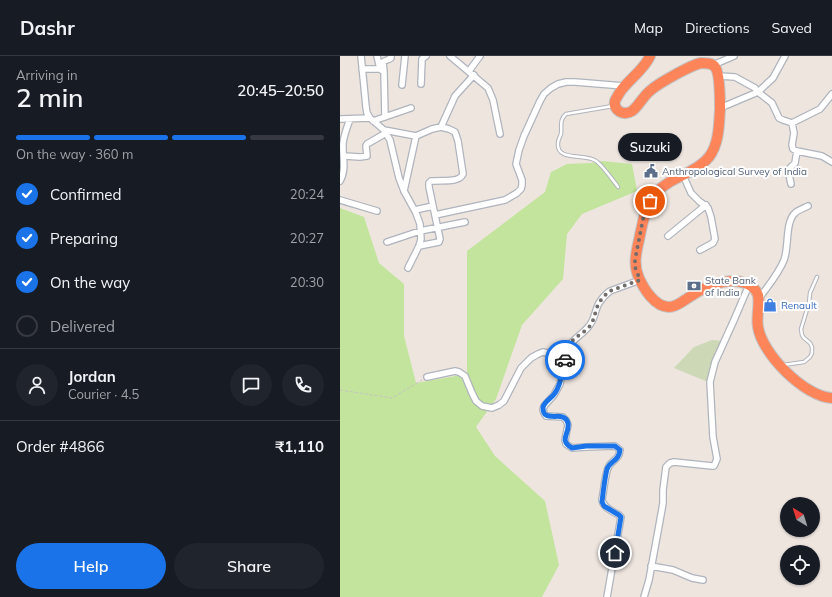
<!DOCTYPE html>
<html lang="en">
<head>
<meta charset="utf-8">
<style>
  :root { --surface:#171b24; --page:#20242c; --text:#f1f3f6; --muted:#9ea1a6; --line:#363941; --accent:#1a73e8 }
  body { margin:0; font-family:Mulish,sans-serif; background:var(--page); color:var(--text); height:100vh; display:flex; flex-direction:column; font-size:15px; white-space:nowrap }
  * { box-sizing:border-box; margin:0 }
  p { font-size:13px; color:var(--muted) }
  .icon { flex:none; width:22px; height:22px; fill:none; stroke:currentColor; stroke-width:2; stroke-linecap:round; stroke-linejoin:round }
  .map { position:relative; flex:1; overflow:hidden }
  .panel { display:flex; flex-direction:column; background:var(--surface); width:340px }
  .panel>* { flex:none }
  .needle { width:26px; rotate:322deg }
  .fabs { position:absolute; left:440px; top:441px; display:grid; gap:8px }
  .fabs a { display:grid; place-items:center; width:40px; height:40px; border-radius:50%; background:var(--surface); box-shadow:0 1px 3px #0004; font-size:20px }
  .pin { position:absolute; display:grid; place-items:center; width:34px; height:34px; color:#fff; margin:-17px; border:2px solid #fff; border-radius:50%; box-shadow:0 1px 4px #0007 }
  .courier { position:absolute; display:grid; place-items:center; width:40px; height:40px; margin:-20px; border:3px solid #1a73e8; border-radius:50%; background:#fff; color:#222; box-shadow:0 1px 5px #0007 }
  .bubble { position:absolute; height:28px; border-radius:14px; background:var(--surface); box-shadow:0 1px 3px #0004; font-size:13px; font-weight:600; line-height:28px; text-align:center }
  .head em { font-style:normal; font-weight:600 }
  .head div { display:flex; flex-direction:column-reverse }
  .head { display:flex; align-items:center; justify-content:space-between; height:68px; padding:0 16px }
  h1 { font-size:26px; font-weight:600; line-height:30px }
  .bar { display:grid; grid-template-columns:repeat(4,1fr); gap:6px 4px; align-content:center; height:48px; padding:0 16px }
  .bar i { height:5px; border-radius:3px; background:var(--line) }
  .bar .active { background:var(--accent) }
  .bar p { grid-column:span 4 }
  .line { display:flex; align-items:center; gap:10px; padding:0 16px; border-top:1px solid var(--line) }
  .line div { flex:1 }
  .round { display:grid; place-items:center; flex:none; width:42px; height:42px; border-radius:21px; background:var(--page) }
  ol { padding:0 16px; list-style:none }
  li { display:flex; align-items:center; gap:12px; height:44px }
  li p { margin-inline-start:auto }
  li .icon { padding:4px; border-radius:50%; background:var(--accent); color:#fff; stroke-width:4 }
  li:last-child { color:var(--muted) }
  li i { width:22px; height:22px; border:2px solid var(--line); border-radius:50% }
  .primary-button { display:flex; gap:8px; margin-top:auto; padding:8px 16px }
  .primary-button a { flex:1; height:46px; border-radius:24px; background:var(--accent); color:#fff; font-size:16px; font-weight:600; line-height:46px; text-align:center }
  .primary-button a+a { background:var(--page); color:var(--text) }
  header { display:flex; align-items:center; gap:24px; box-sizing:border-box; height:56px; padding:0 20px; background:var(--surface); border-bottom:1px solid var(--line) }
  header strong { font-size:19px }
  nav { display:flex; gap:22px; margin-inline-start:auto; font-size:14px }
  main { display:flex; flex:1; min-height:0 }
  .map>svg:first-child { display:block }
  .green { fill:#c2e49c }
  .cemetery { fill:#cdd8b6 }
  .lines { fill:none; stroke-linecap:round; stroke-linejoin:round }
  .lane-casing { stroke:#afb4bd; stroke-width:4.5 }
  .street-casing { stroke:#afb4bd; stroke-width:8 }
  .highway-casing { stroke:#c4c4c4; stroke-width:12 }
  .path { stroke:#c4c4c4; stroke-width:1; stroke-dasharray:3 2; stroke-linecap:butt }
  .lane { stroke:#fff; stroke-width:2.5 }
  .street { stroke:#fff; stroke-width:5.5 }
  .highway { stroke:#fe845a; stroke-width:10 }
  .done { stroke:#716d6b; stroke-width:4; stroke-dasharray:0 7.2 }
  .route { stroke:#1a73e8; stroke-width:5 }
  .labels { text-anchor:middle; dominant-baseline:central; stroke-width:4; stroke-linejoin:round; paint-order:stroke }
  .service-label { font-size:10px; fill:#4e5e75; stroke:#fff; text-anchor:start }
  .shop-label { font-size:10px; fill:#366cbe; stroke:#fff; text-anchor:start }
</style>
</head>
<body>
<header>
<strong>Dashr</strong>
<nav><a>Map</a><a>Directions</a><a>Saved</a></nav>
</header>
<main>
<section class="panel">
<div class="head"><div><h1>2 min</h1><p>Arriving in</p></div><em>20:45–20:50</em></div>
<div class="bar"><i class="active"></i><i class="active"></i><i class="active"></i><i></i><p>On the way · 360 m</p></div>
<ol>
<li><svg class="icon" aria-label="check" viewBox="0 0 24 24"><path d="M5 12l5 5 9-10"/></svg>Confirmed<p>20:24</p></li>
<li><svg class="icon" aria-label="check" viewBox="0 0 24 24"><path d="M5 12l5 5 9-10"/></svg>Preparing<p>20:27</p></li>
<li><svg class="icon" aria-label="check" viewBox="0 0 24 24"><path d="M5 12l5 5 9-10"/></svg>On the way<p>20:30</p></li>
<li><i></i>Delivered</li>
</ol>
<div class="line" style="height:72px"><a class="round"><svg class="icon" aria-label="person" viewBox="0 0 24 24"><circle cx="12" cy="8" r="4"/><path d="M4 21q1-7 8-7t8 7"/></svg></a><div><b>Jordan</b><p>Courier · 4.5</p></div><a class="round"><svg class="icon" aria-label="chat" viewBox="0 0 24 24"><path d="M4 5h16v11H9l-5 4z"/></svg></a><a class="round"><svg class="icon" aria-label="phone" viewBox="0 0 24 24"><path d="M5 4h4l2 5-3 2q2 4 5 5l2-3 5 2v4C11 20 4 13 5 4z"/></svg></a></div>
<div class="line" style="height:52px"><div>Order #4866</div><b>₹1,110</b></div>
<div class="primary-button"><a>Help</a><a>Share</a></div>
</section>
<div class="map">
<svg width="492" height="541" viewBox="0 0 492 541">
  <rect width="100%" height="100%" fill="#eee5df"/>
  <path class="green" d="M263,105L292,108L297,135L242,158L227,178L223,223L182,269L156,343L136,371L155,400L205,445L219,509L202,541H0V152L24,161L39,207L64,228V280L76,327L127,318V195L205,136L211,116L227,108L251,107Z"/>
  <path class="cemetery" d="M372,284L384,285L368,326L334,312L354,291Z"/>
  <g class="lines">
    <g class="lane-casing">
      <path id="lane" d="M273,50L226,58C219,64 222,70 221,78C220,81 218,84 218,87C216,106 245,97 256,105C263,110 272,123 278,131
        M443,309L464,306L470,301L472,297V291L470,287L464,282L462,279L461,273L469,247L470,237L477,221"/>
    </g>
    <g class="street-casing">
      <path id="street" d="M21,0L24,30L26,51L27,57L30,62L44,74L50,84L59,122L64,135L76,157L80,168L81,183L79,190L68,212
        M37,0L40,13
        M110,0L148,32L153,44L160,78
        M373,9L394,0
        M22,13H40L44,16L45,61
        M129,15L140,0
        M44,16L43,6C45,4 49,4 51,2V0
        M379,20L395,21L415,32L418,36L432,47L439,62L443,64L452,67L480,53L492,38
        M81,28L82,3L86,0
        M62,29L65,0
        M380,52L418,36L433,22L445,0
        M0,63L30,62
        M33,65L71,52
        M452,67L454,77L452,89L453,93L457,95L482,100L492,106
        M101,71L115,40L134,19
        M44,74L76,80L92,73L101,71L109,73L115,76L118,85L123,118C119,127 103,124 94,125H91L89,127V131L100,183L99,186L79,190
        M4,100L20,101L27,100L26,90L27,88L46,77
        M343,119L351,137L359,145L368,152L371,161L375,183L373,187L360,194
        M0,125C7,113 2,100 3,87C4,79 7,71 10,63
        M451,128L448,114L455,107L457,95
        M64,135L76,80
        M0,144L37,155
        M75,154L93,150
        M95,159L165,144L177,137L181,133L182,129V124L176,108L179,94L184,80L200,45L204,38L211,32L218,28L226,26H235L284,30
        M328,180L366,149
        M47,186L80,175L125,166
        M418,244C427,231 438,219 444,204C449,192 445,166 455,157C458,154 464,152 468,150
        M87,321L115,315L119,316L125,320L132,337L136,345L142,350L152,352L159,349L164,345L181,312L191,302L198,298L203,296L207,297L214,305L223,310
        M311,510L333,514L352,522L363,524
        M267,541L281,461L279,459C272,455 262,451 262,443C264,435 265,416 269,410C273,403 279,404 280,394L275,390L246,391L232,392L226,388L225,384L228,369L226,364L223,361L206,360L204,357L203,354L204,350L214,339L220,328L227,292C233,283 243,278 249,270C255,263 255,254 259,247C262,242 266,238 270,235L300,224
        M304,541L309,524L318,475L322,453L323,447V434L326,411L330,407L334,406L372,410H374L377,403L373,381L370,326L375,306L394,264L409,229"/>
    </g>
    <g class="highway-casing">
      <path id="highway" d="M310,0C304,14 289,23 280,36C279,38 276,42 275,45C273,55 284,60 292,55C299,50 303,40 311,34C319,27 351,9 361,7C366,7 372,7 375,11C380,17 380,44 380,53C379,69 379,88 369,101C362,110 350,116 339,121C307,136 306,151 299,184C296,197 293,209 299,222C304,233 315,251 329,251C337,251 344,244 351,240C366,230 387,221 405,227C411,229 416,233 418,239C420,249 416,261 418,271C422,298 465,341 492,342"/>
    </g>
    <path class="path" d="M0,334L52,342L82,324"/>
    <use href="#lane" class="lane"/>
    <use href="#street" class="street"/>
    <use href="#highway" class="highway"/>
  </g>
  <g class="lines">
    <path class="done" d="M225,304C226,299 227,293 229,289C234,281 244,277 250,270C255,263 255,254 259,247C262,242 266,238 270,235L300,224L295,211V204L303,163L310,145"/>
    <path class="route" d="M225,304C222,315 222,327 215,337C212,342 205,345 203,351C203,354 204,358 206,359C213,363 225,356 228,367C230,378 218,384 232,392L246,390H275L280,394C279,405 270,405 267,413C265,421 263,437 262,446L264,450L279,459L281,461L275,497"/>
  </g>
  <defs>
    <g id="civic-bare" transform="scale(1.08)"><path d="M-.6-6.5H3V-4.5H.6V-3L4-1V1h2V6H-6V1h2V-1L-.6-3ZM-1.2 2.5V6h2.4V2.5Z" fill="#5c6f8a" stroke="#fff" stroke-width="2.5" paint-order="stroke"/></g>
    <g id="bank-bare" transform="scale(1.08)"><path d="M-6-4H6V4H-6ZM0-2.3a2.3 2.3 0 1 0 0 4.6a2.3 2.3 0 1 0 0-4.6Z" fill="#5c6f8a" stroke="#fff" stroke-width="2.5" paint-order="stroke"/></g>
    <g id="shop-bare" transform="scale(1.08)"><path d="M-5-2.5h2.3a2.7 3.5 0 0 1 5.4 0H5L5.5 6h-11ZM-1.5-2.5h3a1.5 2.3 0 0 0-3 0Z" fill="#3f7fe0" stroke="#fff" stroke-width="2.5" paint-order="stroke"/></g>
  </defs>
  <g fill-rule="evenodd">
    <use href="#civic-bare" x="311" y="115"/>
    <use href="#bank-bare" x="354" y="230"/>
    <use href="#shop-bare" x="430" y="249"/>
  </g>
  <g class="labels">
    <g class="service-label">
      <text x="322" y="115">Anthropological Survey of India</text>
      <text x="365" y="224">State Bank<tspan x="365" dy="12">of India</tspan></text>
    </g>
    <g class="shop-label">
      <text x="441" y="249">Renault</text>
    </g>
  </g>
</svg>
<div class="fabs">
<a><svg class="needle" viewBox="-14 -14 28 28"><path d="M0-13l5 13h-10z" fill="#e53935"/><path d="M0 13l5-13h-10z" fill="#9ea1a6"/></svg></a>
<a><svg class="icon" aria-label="locate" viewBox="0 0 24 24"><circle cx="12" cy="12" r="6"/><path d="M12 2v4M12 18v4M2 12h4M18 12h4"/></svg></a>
</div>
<div class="pin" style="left:310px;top:145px;background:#ea580c"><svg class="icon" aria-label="bag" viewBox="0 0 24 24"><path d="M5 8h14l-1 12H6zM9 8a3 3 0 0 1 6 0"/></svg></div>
<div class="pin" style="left:275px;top:497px;background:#1f2937"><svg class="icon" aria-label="home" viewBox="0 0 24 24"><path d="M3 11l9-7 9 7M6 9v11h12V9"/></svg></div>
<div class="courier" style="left:225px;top:304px"><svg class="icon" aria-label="car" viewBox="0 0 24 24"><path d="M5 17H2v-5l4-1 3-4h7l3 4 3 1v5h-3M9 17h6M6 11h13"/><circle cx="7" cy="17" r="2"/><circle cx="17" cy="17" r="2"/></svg></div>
<div class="bubble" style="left:278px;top:77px;width:64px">Suzuki</div>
</div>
</main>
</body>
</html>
